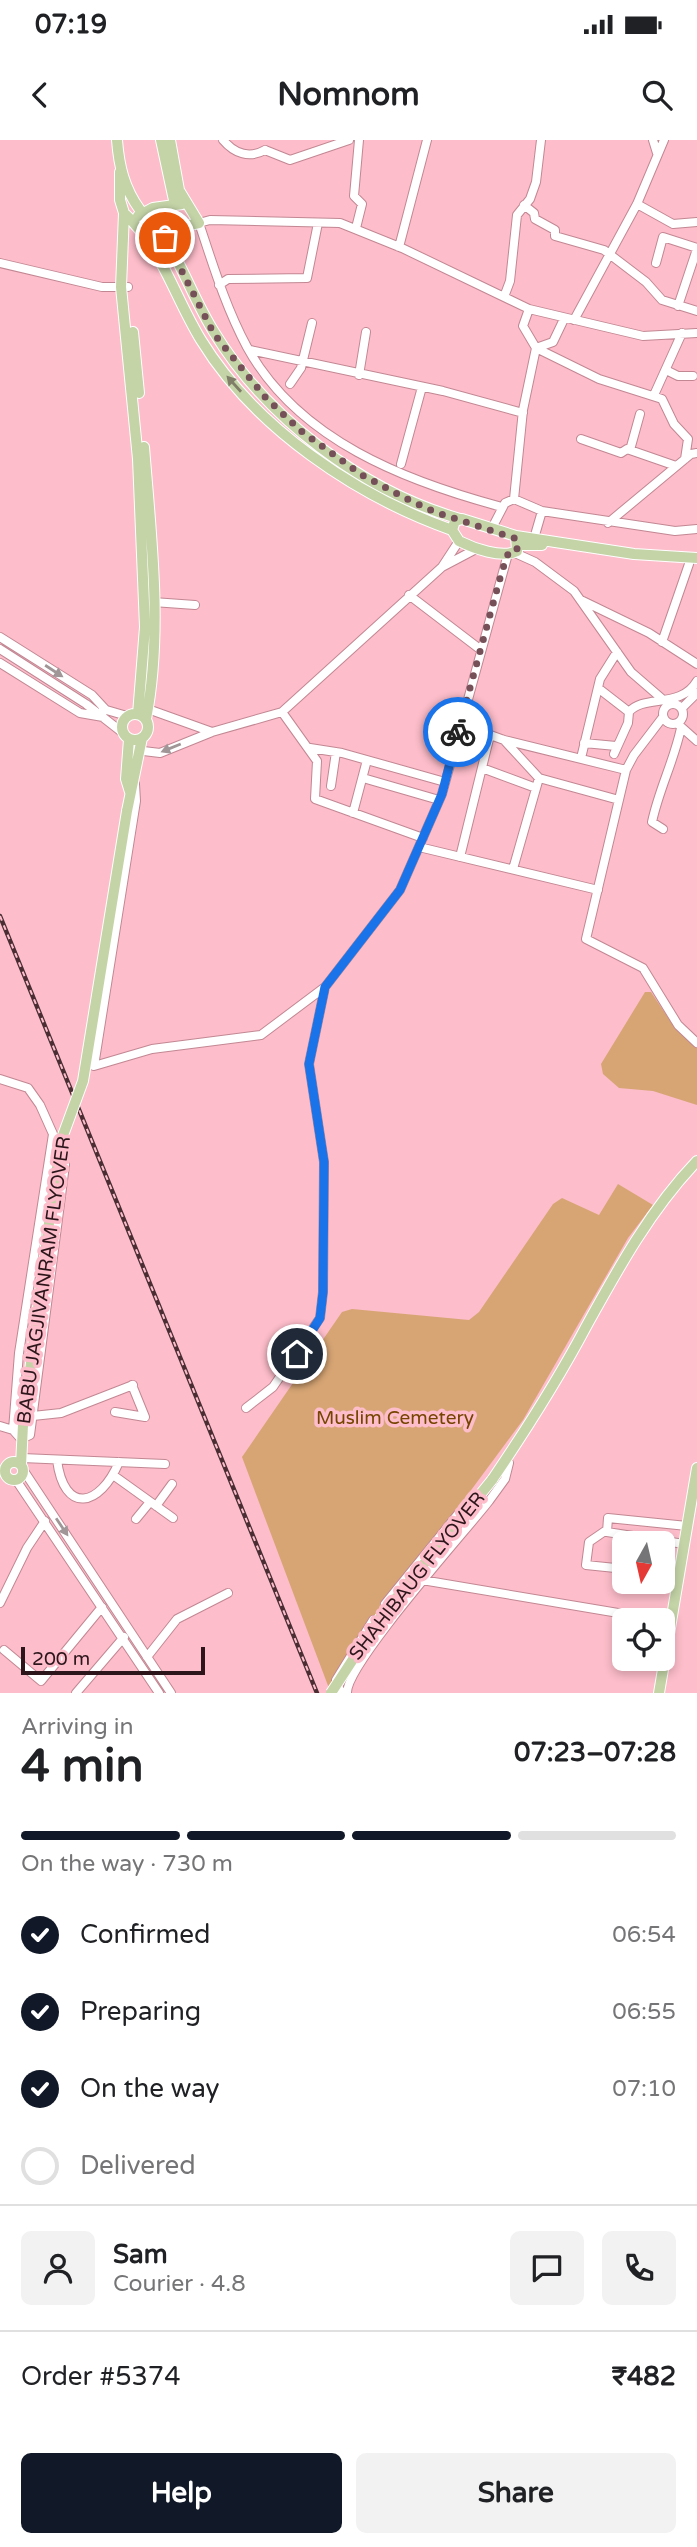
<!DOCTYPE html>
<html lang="en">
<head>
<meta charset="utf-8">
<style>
  :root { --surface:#fff; --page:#f2f2f2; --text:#202124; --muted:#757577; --line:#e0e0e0; --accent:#111827 }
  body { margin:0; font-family:"Varela Round",sans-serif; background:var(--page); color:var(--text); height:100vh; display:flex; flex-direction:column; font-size:26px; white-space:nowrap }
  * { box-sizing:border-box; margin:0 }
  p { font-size:23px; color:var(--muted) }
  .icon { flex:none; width:38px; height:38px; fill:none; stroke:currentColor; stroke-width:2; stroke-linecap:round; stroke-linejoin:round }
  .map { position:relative; height:1553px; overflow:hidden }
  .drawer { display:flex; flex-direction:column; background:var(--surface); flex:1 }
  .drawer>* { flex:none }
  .needle { width:46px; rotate:188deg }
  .tools { position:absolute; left:612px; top:1391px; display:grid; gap:14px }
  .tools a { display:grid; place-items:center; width:63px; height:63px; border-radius:10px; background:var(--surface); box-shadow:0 4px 10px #0003; font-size:35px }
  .scale { position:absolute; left:21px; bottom:18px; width:184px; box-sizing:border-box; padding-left:7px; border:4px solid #2c161b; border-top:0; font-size:19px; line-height:24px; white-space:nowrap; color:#2c161b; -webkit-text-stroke:5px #fdbdca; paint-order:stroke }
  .pin { position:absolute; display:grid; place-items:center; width:60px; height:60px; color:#fff; margin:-30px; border:4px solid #fff; border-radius:50%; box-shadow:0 2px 7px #0007 }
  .courier { position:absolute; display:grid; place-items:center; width:70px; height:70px; margin:-35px; border:5px solid #1a73e8; border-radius:50%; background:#fff; color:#222; box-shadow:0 2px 9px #0007 }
  .head em { font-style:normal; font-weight:800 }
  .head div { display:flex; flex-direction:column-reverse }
  .head { display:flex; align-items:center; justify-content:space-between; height:119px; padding:0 21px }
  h1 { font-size:46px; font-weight:800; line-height:52px }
  .bar { display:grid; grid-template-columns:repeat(4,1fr); gap:10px 7px; align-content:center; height:84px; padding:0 21px }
  .bar i { height:9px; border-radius:5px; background:var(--line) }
  .bar .on { background:var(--accent) }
  .bar p { grid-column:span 4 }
  .line { display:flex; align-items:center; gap:18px; padding:0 21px; border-top:2px solid var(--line) }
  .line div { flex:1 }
  .round { display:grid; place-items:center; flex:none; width:74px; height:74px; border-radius:10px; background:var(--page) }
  ol { padding:0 21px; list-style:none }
  li { display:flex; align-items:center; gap:21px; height:77px }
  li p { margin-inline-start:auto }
  li .icon { padding:7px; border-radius:50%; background:var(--accent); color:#fff; stroke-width:4 }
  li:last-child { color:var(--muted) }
  li i { width:38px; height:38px; border:4px solid var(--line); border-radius:50% }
  .primary-button { display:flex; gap:14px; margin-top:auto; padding:14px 21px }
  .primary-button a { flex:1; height:80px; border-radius:10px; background:var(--accent); color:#fff; font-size:28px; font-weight:800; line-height:80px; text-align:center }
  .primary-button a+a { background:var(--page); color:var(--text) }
  .status { display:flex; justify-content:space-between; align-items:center; height:49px; padding:0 35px; background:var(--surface); direction:ltr }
  .status svg { height:19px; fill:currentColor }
  header { display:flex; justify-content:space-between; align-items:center; height:91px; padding:0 21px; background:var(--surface); font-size:32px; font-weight:800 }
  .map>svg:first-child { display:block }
  .green { fill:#d7a574 }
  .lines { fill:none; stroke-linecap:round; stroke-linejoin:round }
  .minor-casing { stroke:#c28793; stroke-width:10 }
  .major-casing { stroke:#fff; stroke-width:12 }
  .minor { stroke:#fff; stroke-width:8 }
  .major { stroke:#c4d4a7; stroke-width:10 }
  .rail-casing { stroke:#4a2e34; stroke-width:4.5 }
  .rail { stroke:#fdbdca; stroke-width:2; stroke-dasharray:5; stroke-linecap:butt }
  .major-bridge-casing { stroke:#fff; stroke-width:12; stroke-linecap:butt }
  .major-bridge { stroke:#c4d4a7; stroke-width:10 }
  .oneway { fill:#807e68 }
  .oneway2 { fill:#a09698 }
  .done { stroke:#755058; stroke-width:7; stroke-dasharray:0 12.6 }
  .route { stroke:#1a73e8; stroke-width:9 }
  .labels { text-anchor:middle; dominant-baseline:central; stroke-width:7; stroke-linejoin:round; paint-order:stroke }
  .street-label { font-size:19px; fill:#2c161b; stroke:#fdbdca }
  .park-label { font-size:19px; fill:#764401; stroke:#fdbdca }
</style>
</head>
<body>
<div class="status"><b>07:19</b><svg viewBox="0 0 49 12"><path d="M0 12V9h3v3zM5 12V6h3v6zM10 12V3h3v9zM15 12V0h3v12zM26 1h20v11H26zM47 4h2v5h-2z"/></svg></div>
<header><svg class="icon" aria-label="back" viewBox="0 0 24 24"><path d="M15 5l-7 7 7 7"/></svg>Nomnom<svg class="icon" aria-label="search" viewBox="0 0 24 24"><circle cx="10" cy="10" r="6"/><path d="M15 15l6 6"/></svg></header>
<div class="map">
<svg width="697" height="1553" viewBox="0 0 697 1553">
  <rect width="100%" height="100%" fill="#fdbdca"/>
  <path class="green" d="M645,852H651L675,888L697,908V965L653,951L619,948L603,934L601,924Z
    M618,1044L653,1065L628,1098L523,1280L332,1538L330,1551L242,1317L342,1172L352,1169L469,1180L479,1172L553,1064L562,1058L599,1075Z"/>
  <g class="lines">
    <g class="minor-casing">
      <path id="minor" d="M223,0C234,13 249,19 265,10
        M653,0L657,13
        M265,10L290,20L349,0
        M637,64L673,84L697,82
        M524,65L534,73L535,79L555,90V96L604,110L646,142L662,160L697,171
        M356,88L362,64L354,56L359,0
        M399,107L427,0
        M0,123L102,147H128
        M656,123L663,97L697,108
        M219,145L228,139L307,138L318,83
        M504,157L510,141L517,75L530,59L536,42L541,0
        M678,166L697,109
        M529,169L523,186L536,208L599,239L662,259L674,284L688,299L685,319
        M574,180L637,64L664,0
        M536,208L553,202L564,179
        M250,210L443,251L523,273
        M666,230L678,236H693
        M359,235L366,192
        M290,244L301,228L312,183
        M654,255L682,193
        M581,299L621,313L627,309L676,326
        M630,310L640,274
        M401,324L422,247
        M514,359L523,270L536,208
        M502,367C405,341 298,300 247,207C226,168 213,125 199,83L210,80L340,83L402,108L529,169L643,196L697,193
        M542,371L675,391L697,389
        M608,383L691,314L697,313
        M492,388L505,363L514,359L542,371L533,402
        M515,413L535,422L574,451L631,532L668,564
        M442,427L459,401
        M409,455L481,510
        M583,461L649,493L697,524
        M153,462L195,465
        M0,497L92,555L105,569
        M662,502L689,424
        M0,509L86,564L123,593
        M0,523L80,573L103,577
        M598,548L629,572L628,583L614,614
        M663 574a10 10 0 1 1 20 0a10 10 0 1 1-20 0Z
        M145,568L212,592
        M682,568L697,553
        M103,569L127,576
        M282,572L317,621L315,659L423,698
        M629,572C644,554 681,569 697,541
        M663,577L634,615L626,630L586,799L643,828L678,885L697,903
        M460,584L504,600L626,630
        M679,585L697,601
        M504,600L539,638L619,660
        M584,603L616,606
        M310,608L342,613L445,642
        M135,610L160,613L212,592L282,572L442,427L478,408
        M582,614L600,539L617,512
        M482,628L536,648
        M363,638L439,660
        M135,644L136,661L94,926L152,909L261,895L325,847L400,750L442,654L508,414
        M331,646L336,612
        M353,673L367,620
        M663,689L652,682C659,649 674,621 681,588
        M419,707L598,750
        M460,717L490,595
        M513,729L539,638
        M0,939L28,948L40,965L53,994L19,1213L13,1290L21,1299L30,1295L65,1025
        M246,1268L273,1247L320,1178L323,1152L324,1022L309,924L325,847
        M115,1272L145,1277L132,1245
        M33,1276L61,1273L133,1245
        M0,1286L13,1290
        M22,1318L165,1324
        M57,1320C64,1375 100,1367 119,1322
        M24,1331L171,1553
        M113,1335L173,1378
        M16,1340L159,1553
        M156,1366L172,1344
        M136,1379L150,1362
        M605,1391L589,1402L586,1425L625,1429
        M684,1404L607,1392L608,1378L687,1386
        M663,1434L679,1436
        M422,1440L660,1480
        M0,1463L27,1408L45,1381
        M385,1464L458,1374
        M4,1510L41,1541L102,1467
        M147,1517L177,1479L228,1453
        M76,1553L124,1497
        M341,1553L336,1540L373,1480
        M347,1553C346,1524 465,1392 489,1361L505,1339L509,1323"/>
    </g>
    <g class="major-casing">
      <path id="major" d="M117,0C119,26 124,48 140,70C150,83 162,92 170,107C186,135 197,165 214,192C267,279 363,351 460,379
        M161,0L175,65
        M120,32V60L124,73L121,147L138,319L145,487L138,574
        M124,73C162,108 174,156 201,200C255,288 356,356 452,390
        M138,76L153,68L182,64
        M155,92L199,83L179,50L170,0
        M133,192L139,253
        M144,307C151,396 163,491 146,579
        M462,379L516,396L517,411C502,419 473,408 459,401L452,390L455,381Z
        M516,396L634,414L697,418
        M519,405H542
        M122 587a13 13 0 1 1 26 0a13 13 0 1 1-26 0Z
        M129,599L126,639L130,652
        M127,671L142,598
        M5 1331a9 9 0 1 1 18 0a9 9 0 1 1-18 0Z
        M21,1325L23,1285
        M492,1340C526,1290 559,1238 587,1185C619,1127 651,1069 697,1021
        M659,1553L697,1328"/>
    </g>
    <use href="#minor" class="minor"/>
    <use href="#major" class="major"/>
    <g class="rail-casing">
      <path id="rail" d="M0,776L317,1553"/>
    </g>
    <use href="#rail" class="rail"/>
    <g class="major-bridge-casing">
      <path id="major-bridge" d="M23,1285L53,1052L62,998L83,941L127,671
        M331,1553L380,1478L492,1340"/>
    </g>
    <use href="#major-bridge" class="major-bridge"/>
  </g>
  <defs><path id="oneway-solid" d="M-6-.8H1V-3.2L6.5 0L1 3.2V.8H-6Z" transform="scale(1.75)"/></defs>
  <use class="oneway" href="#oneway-solid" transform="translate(234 244) rotate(-132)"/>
  <g class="oneway2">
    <use href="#oneway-solid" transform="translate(54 531) rotate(33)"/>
    <use href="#oneway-solid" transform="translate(171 608) rotate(158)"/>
    <use href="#oneway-solid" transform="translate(62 1387) rotate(56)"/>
  </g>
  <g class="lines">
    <path class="done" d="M165,98L214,194L265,257L301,291L362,335L405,358L435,372L517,399V411L508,414L502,431L458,592"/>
    <path class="route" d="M297,1214L320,1178L323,1152L324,1022L309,924L325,847L400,750L442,654L458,592"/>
  </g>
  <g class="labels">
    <g class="street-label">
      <text transform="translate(44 1140) rotate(-82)">BABU JAGJIVANRAM FLYOVER</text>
      <text transform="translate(417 1436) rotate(-52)">SHAHIBAUG FLYOVER</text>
    </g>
    <g class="park-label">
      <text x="395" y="1278">Muslim Cemetery</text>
    </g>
  </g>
</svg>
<div class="tools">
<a><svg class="needle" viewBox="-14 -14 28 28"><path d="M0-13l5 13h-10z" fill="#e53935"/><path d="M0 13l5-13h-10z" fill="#757577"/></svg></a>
<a><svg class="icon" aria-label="locate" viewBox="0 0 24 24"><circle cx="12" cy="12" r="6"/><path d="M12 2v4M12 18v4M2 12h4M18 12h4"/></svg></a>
</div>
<div class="scale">200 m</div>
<div class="pin" style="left:165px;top:98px;background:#ea580c"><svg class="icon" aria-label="bag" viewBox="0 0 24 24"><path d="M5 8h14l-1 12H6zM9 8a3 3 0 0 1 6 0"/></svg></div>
<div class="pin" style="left:297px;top:1214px;background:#1f2937"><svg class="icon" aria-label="home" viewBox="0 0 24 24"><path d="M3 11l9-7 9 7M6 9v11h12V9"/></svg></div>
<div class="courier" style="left:458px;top:592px"><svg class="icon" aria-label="bike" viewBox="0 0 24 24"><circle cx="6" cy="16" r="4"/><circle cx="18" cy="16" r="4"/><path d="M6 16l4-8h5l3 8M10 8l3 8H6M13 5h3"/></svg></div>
</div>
<section class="drawer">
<div class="head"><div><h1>4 min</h1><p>Arriving in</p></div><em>07:23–07:28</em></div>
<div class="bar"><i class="on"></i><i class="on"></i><i class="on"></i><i></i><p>On the way · 730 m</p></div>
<ol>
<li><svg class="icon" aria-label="check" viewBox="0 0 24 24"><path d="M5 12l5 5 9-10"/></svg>Confirmed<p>06:54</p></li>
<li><svg class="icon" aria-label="check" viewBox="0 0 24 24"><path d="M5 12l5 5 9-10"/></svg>Preparing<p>06:55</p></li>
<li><svg class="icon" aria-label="check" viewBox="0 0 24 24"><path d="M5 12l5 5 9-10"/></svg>On the way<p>07:10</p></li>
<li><i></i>Delivered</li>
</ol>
<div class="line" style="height:126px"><a class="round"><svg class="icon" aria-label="person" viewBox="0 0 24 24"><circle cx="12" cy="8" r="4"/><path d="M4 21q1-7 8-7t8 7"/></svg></a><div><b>Sam</b><p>Courier · 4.8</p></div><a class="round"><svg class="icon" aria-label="chat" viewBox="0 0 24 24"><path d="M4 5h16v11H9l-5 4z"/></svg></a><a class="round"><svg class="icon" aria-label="phone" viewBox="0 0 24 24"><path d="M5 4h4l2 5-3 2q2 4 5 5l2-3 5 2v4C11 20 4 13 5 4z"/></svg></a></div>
<div class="line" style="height:91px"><div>Order #5374</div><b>₹482</b></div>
<div class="primary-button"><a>Help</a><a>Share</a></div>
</section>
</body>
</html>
